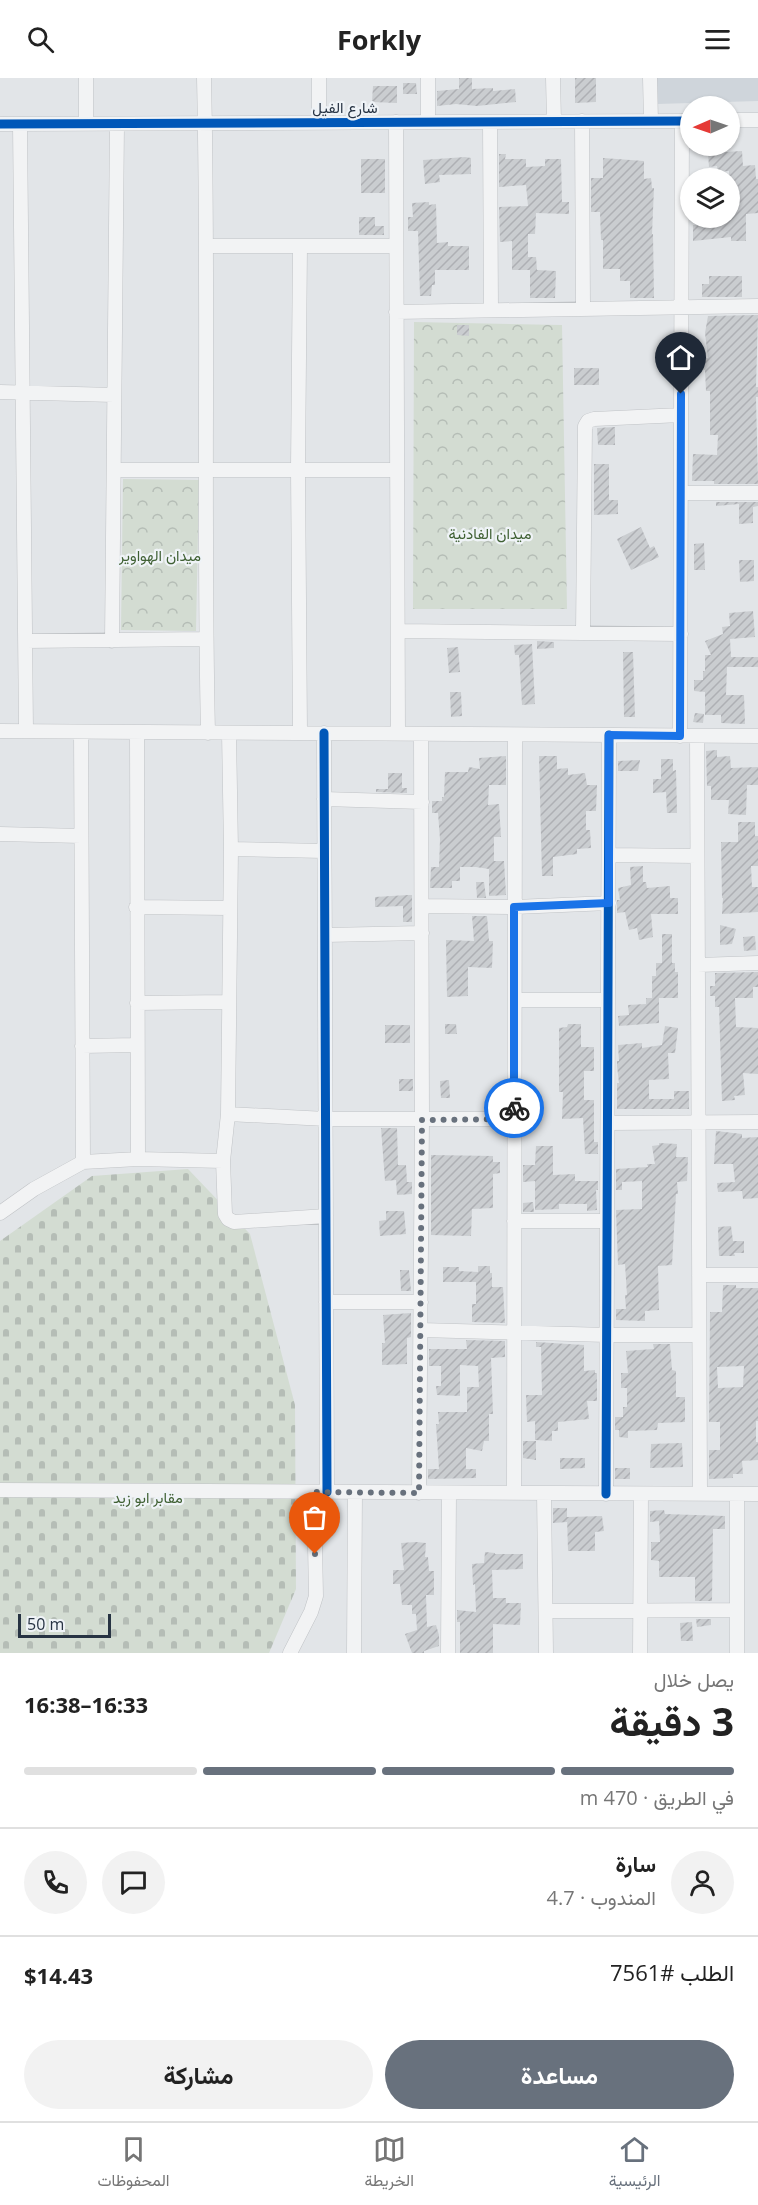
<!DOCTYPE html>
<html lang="ar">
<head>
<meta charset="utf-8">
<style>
  :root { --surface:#fff; --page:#f2f2f2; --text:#222; --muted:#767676; --line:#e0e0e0; --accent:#68717d }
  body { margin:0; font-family:"Open Sans",Vazirmatn,sans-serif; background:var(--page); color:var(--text); direction:rtl; height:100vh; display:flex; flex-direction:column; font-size:22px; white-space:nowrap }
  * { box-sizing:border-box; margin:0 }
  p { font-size:20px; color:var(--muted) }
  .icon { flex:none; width:33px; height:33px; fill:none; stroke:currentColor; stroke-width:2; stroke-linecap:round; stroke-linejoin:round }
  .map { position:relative; height:1575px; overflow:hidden; direction:ltr }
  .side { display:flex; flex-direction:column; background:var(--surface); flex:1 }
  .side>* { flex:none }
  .needle { width:39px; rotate:268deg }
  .tools { position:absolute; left:680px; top:18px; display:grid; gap:12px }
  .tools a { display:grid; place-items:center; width:60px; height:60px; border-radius:50%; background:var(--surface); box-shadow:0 2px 4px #0004; font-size:30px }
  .scale { position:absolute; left:18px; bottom:15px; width:93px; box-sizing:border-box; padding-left:6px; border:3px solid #273343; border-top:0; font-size:16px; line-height:21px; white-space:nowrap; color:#273343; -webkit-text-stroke:4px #eff3f7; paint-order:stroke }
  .pin { position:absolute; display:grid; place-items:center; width:51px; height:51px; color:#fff; margin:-62px -26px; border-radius:50% 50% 50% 0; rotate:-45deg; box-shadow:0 0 6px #0007 }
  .pin .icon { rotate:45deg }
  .courier { position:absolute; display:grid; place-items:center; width:60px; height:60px; margin:-30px; border:4px solid #1a73e8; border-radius:50%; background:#fff; color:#222; box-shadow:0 2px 8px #0007 }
  .headline em { font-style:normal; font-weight:700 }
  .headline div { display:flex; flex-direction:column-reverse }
  .headline { display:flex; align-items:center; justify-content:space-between; height:102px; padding:0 24px }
  h1 { font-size:39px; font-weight:700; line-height:45px }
  .bar { display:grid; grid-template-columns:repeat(4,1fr); gap:9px 6px; align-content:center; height:72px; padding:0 24px }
  .bar i { height:8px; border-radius:4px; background:var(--line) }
  .bar .active { background:var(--accent) }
  .bar p { grid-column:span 4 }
  .line { display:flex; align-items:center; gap:15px; padding:0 24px; border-top:2px solid var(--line) }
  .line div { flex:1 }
  .round { display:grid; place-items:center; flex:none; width:63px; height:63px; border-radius:32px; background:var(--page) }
  .button { display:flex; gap:12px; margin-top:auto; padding:12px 24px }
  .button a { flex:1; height:69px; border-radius:36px; background:var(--accent); color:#fff; font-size:24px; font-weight:700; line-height:69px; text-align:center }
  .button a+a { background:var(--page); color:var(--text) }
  header { display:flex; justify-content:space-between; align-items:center; height:78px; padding:0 24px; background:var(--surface); font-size:27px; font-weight:700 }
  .menu { display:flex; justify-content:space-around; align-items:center; height:84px; border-top:2px solid var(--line); background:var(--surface); font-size:16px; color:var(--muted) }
  .menu a { display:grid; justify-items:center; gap:3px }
  .menu .active { color:var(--accent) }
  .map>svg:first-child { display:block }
  .built { fill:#cfd5db }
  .cemetery { fill:url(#cemetery-stones) }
  .park { fill:url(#park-crowns) }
  .building { fill:url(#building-hatch); fill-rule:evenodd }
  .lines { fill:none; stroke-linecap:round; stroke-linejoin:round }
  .minor-casing { stroke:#c0c3c6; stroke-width:15 }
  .minor { stroke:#f2f3f4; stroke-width:14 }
  .cycleway-casing { stroke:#eff3f7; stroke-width:13 }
  .cycleway { stroke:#0057b8; stroke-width:9 }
  .done { stroke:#68717d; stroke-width:6; stroke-dasharray:0 10.8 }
  .route { stroke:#1a73e8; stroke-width:8 }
  .labels { text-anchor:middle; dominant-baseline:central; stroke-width:4.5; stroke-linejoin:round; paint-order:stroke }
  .street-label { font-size:15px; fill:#273343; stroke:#eff3f7 }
  .park-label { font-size:15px; fill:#3f6033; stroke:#eff3f7 }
</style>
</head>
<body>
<header><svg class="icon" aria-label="menu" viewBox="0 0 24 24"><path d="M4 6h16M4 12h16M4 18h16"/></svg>Forkly<svg class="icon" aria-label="search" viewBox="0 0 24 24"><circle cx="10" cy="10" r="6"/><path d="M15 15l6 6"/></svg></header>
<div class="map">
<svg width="758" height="1575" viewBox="0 0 758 1575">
  <defs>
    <pattern id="cemetery-stones" width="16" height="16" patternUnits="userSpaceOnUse" patternTransform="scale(1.5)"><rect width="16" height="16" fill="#d3dcd2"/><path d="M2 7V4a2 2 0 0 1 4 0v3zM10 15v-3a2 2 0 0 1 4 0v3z" fill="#b5bdb6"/></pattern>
    <pattern id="park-crowns" width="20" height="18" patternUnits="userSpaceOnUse" patternTransform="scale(1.5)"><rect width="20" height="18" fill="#d3dcd2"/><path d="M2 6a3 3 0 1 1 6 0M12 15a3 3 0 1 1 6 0" fill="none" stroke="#b5bdb6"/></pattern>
    <pattern id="building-hatch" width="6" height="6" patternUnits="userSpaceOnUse" patternTransform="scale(1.5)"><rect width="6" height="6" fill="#cacdd0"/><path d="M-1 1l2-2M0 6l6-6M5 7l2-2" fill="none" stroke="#aeb0b4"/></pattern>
  </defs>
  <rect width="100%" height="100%" fill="#e2e5e8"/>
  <path class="built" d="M657,0H758V23L657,26Z"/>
  <path class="cemetery" d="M188,1091L250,1156L295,1327L296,1511L269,1575H0V1163L92,1098Z"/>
  <path class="park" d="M414,244L562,247L567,531H413Z
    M123,401L199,402L196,553L121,552Z"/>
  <path class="building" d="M459,0H472V11L493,10V13L515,11L516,24L477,28L456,26L437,28V13L459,11Z
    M575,0H596V24L575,25Z
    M403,5H416L417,16H403Z
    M373,8H397V25L372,24Z
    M742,73L743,88L755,87L756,101H758V135L746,136V163H731V159L693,163V147H707V143H722V140H729V93L718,94L717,88L709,89L708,75Z
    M499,76H506L505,81H526V89L545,88V81H561L562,124H569V136L536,135L535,156H528V179H536L537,192L556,193L555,220H530V192H512V163L500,164L499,129L528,128L526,107L499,109Z
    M465,79L471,80V96L439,97L440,104L425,106L423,82Z
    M603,80L644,83V101L651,100L652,110H654L652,156H653L654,220H630V203H620V191H603V162H601L600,134H591V100H603Z
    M361,81H385V115H361Z
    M429,124V127L436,126L437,165L448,164V168H469V192H435V207H432L431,218H420L418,153H408V139H413L412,125Z
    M359,139H375V148H384V157H359Z
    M709,198H742V219H702V206H709Z
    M758,237L756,309H758V319H756L758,406H714V403H692L693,376L717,377L718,357H710V313H706L705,292H703L702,280H708L705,255L708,238Z
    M457,247H469V258L457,257Z
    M574,290H599V307H574Z
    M615,349V367H598L597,350Z
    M594,386H609V422H618V436L594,437Z
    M716,424H758V428L753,429V445L739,446V426L716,428Z
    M641,449L650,470L654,468L659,479L631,492L617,461Z
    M704,465L705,492H694V466Z
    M739,482H754V503L740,504Z
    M753,533L755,559L730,561L731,579H758V589H727L726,617H744L745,646L721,645V637H705V614L694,613V602H703V593H705V577H711L705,563L723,556L722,549L730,548L729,535Z
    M537,563L554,564V570L537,571Z
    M532,566L535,626L522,627L519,577H515L514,567Z
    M458,569L460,594L449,595L447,570Z
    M623,574H633L635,639H624Z
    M450,614H461L462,638L451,639Z
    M695,635L704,636L703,645L693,644Z
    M717,672V679L730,678L731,690L758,689V707H747L746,737L728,736L729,722H711V708H707L706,673Z
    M506,678V707H489L488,727L499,726L501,759H494V783H504L506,817L489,818V791L476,789H460V803H452V810H430L431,789H439L440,761L438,735H432V723H442V719H444L445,694H468L469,689L480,691L479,680Z
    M539,678H557V691L568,690V697L585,695L587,707H597L596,733H586V752H590L591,770L577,771V776L553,779V798H542Z
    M661,681H673V693L676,692L677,735H667L666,714L653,715V701H661Z
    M640,682L638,693H618V683Z
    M388,695H402V710H407V715L376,714V711H388Z
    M738,744H755V758H758V788H751L752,809H758V834L722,836L723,820H722L721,764H738Z
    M643,788V804H646L647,810L670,808V820H678V836H651L653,859L639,862L637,850L629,852L625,834L617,835V822H620L618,810L631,807L630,789Z
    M476,804H484L486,820H477Z
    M408,817H412V844H403V828L375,829V819Z
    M472,838H487L489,863H493L492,890L468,889V918L447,919L446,862L474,863Z
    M720,847L736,851L732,866L720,867Z
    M662,856H672V885H675V894H678V920H659V945L619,948L618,938L629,937L628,927L646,926V920H652V898H656V885H662Z
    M755,858L756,872L744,873L743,859Z
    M758,894V909H753V920H735L736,949L758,950V996L743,995L745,1017L734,1018L735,1022L722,1023L719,929H715V918H710V908H715V895Z
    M445,946H456L457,956H445Z
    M568,946H581V969H594V993H584V1022H594V1064H598V1076H585L583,1040L562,1041L563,1014H559V950L567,949Z
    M385,947H410V965H385Z
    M665,948L678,950L675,975H668L669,1001L649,1002V1021H674V1013H689V1031H617V1005H619L617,988V983H619L618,967L642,965V970L662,967Z
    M399,1001H413V1013H399Z
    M449,1002L450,1020H441L440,1003Z
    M532,1034L533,1048L523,1049L524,1035Z
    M381,1050H397L398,1087H406L407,1104H412V1116L397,1117L396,1102L385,1103Z
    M716,1053L742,1056V1060L758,1059V1120L743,1121L742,1113L718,1114L717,1105L735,1104L733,1086H714Z
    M659,1065L677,1066L676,1079H688L687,1103L677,1104L678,1116H676L672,1187L658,1188L659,1232L645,1233V1243L616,1242V1231H626L625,1217H627L625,1186L618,1187L616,1132L642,1131V1103L622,1104V1112H616V1091L648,1089L647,1086H655L652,1068L659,1067Z
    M536,1068H553V1097L575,1096V1103H598V1112H596L597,1132L587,1133V1126H559V1131L535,1132V1103L523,1104V1087H535Z
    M431,1077L493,1078V1084H500V1095L493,1096V1130L472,1131L471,1158L431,1157Z
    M533,1124L534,1134H523V1125Z
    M386,1133H404L406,1156L380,1158L379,1143L386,1142Z
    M731,1148L733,1163H744V1175H734L735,1178H719L718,1149Z
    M478,1188H490V1195H492V1209H503L505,1245L472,1244V1226H476V1204H443V1189H459V1193L478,1194Z
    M400,1192H409L411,1213H401Z
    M723,1207H736V1210H758V1343H756V1364H758V1382L742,1383L743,1396H733V1400L709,1401V1372H720V1344H709L710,1234H722ZM744,1288L743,1309L718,1310L717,1289Z
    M411,1235V1259L407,1260V1286L382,1287V1265H385L383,1237Z
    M466,1262L505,1263V1279L491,1280L493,1336H489V1363H484L482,1373L466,1370V1391H476V1400L428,1401V1391H439L436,1346H439L438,1334H467V1309H479L478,1288L460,1287V1318L437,1317L436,1308H441V1288H429V1271H467Z
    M536,1264L584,1267V1293L595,1292V1295H597V1323H587L589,1341L558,1344V1353H552V1363L535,1362V1343L527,1344L526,1317H542L541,1269H536Z
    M653,1266H670L672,1292L676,1293V1319H685V1344L658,1345L657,1352L628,1353V1360L619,1359V1352H615V1339H623V1329H627V1310H621V1295H628L626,1273L654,1271Z
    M523,1363H536V1382L523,1380Z
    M682,1365L683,1389L650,1390L651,1366Z
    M560,1380H585V1390L560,1391Z
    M615,1390H630V1401H615Z
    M553,1430H567V1444L553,1445Z
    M664,1432L665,1436L725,1438V1451H713L712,1523H695V1499H659V1483L651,1482V1464H660L659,1443L650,1444V1433Z
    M602,1438L604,1453L595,1454V1473H568L567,1439Z
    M416,1464L426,1465L425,1479H428L429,1493H434V1517H426L427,1549L436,1547L439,1557V1568L424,1573V1575H412L405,1556L417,1552L416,1536H412V1527H402L400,1506H393V1492H404L401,1465Z
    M485,1474L495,1475V1476H523V1491L492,1492L493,1520H506V1525H521L520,1547L493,1546V1575H460V1544H457V1532L476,1534L475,1506L473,1507L472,1486L484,1485Z
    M696,1541H711V1547L697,1549Z
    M692,1544L693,1563H681L680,1545Z"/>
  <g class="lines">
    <g class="minor-casing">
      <path id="minor" d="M86,0V46
        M204,0C209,218 203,436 208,655
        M319,0V45
        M428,0V44
        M553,0L554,43
        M650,0L651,43
        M729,42H758
        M582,43L583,229
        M396,44L398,656
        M490,44L491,231
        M0,46L690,43
        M20,46L26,653
        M207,168H395
        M300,168L298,391L300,655
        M396,234L758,228
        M0,314L114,317
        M114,392H396
        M682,415H758
        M398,553L681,556
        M583,555L585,348L588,343L594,341L681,337
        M26,563L206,561
        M112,563L117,46
        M0,653L758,658
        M81,654L83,1084
        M137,654L138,1081
        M229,655L231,771L228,1036L223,1083L225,1136L228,1141L234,1144L326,1138
        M324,655L327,1414
        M680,658L682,43
        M697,658L700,1416
        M324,721L422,724
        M0,756L81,758
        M231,771L324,773
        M609,777L697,778
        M422,828L515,829L609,825
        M136,829L229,830
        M325,857L422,855
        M698,887L758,885
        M515,922H608
        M137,925L228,924
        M82,968L136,967
        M228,1036L326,1041H514
        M608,1045L758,1044
        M0,1135L34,1111L83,1084L138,1081L223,1083
        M514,1143H607
        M699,1197H758
        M326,1224H421
        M421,1252L607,1257H699
        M0,1412L758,1416
        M419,1415L422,1042L421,657
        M514,1415L515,657
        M544,1415L546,1575
        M606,1416L609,657
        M737,1416V1575
        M546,1533L737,1532
        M290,1575L311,1534L316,1518L314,1414
        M354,1575L355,1414
        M448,1575L449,1415
        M640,1575L641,1416"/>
    </g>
    <use href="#minor" class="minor"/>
    <g class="cycleway-casing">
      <path id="cycleway" d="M0,46L690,43
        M324,655L327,1414
        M606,1416L609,657"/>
    </g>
    <use href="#cycleway" class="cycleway"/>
  </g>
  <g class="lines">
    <path class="done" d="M315,1476L314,1414L419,1415L422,1042L514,1041V1030"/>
    <path class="route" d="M514,1030V829L609,825V657L680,658L681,316"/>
  </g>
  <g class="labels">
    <g class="street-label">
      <text x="345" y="29">شارع الفيل</text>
    </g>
    <g class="park-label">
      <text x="490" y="455">ميدان الفادنية</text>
      <text x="160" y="477">ميدان الهواوير</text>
      <text x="148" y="1419">مقابر ابو زيد</text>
    </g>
  </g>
</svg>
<div class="tools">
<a><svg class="needle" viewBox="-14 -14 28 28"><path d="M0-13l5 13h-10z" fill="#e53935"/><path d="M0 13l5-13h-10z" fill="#767676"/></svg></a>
<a><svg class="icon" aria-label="layers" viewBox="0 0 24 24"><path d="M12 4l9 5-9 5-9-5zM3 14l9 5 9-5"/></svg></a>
</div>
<div class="scale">50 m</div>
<div class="pin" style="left:315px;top:1476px;background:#ea580c"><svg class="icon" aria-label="bag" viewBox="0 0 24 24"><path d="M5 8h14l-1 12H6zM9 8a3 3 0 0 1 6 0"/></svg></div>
<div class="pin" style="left:681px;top:316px;background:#1f2937"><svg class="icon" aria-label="home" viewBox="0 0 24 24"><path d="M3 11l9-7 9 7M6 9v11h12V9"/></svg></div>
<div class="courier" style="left:514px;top:1030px"><svg class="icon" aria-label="bike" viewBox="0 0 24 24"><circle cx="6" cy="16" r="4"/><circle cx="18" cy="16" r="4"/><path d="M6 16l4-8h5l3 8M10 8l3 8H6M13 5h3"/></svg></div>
</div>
<section class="side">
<div class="headline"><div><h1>3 دقيقة</h1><p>يصل خلال</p></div><em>16:33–16:38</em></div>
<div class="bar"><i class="active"></i><i class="active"></i><i class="active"></i><i></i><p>في الطريق · 470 m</p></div>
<div class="line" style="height:108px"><a class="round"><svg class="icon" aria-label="person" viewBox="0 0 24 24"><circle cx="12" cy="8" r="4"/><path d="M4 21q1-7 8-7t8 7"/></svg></a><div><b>سارة</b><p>المندوب · 4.7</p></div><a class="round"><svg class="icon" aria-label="chat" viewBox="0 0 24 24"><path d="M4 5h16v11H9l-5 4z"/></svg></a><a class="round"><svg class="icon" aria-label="phone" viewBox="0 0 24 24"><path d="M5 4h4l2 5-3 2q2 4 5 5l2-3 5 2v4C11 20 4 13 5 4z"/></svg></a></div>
<div class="line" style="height:78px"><div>الطلب #7561</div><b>$14.43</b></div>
<div class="button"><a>مساعدة</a><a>مشاركة</a></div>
</section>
<nav class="menu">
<a class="active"><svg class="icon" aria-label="home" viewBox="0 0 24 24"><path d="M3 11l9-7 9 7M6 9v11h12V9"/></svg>الرئيسية</a>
<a><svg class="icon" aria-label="map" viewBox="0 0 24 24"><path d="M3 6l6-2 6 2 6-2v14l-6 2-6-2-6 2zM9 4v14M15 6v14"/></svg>الخريطة</a>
<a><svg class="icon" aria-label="saved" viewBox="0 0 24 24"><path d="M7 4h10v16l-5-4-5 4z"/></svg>المحفوظات</a>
</nav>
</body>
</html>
